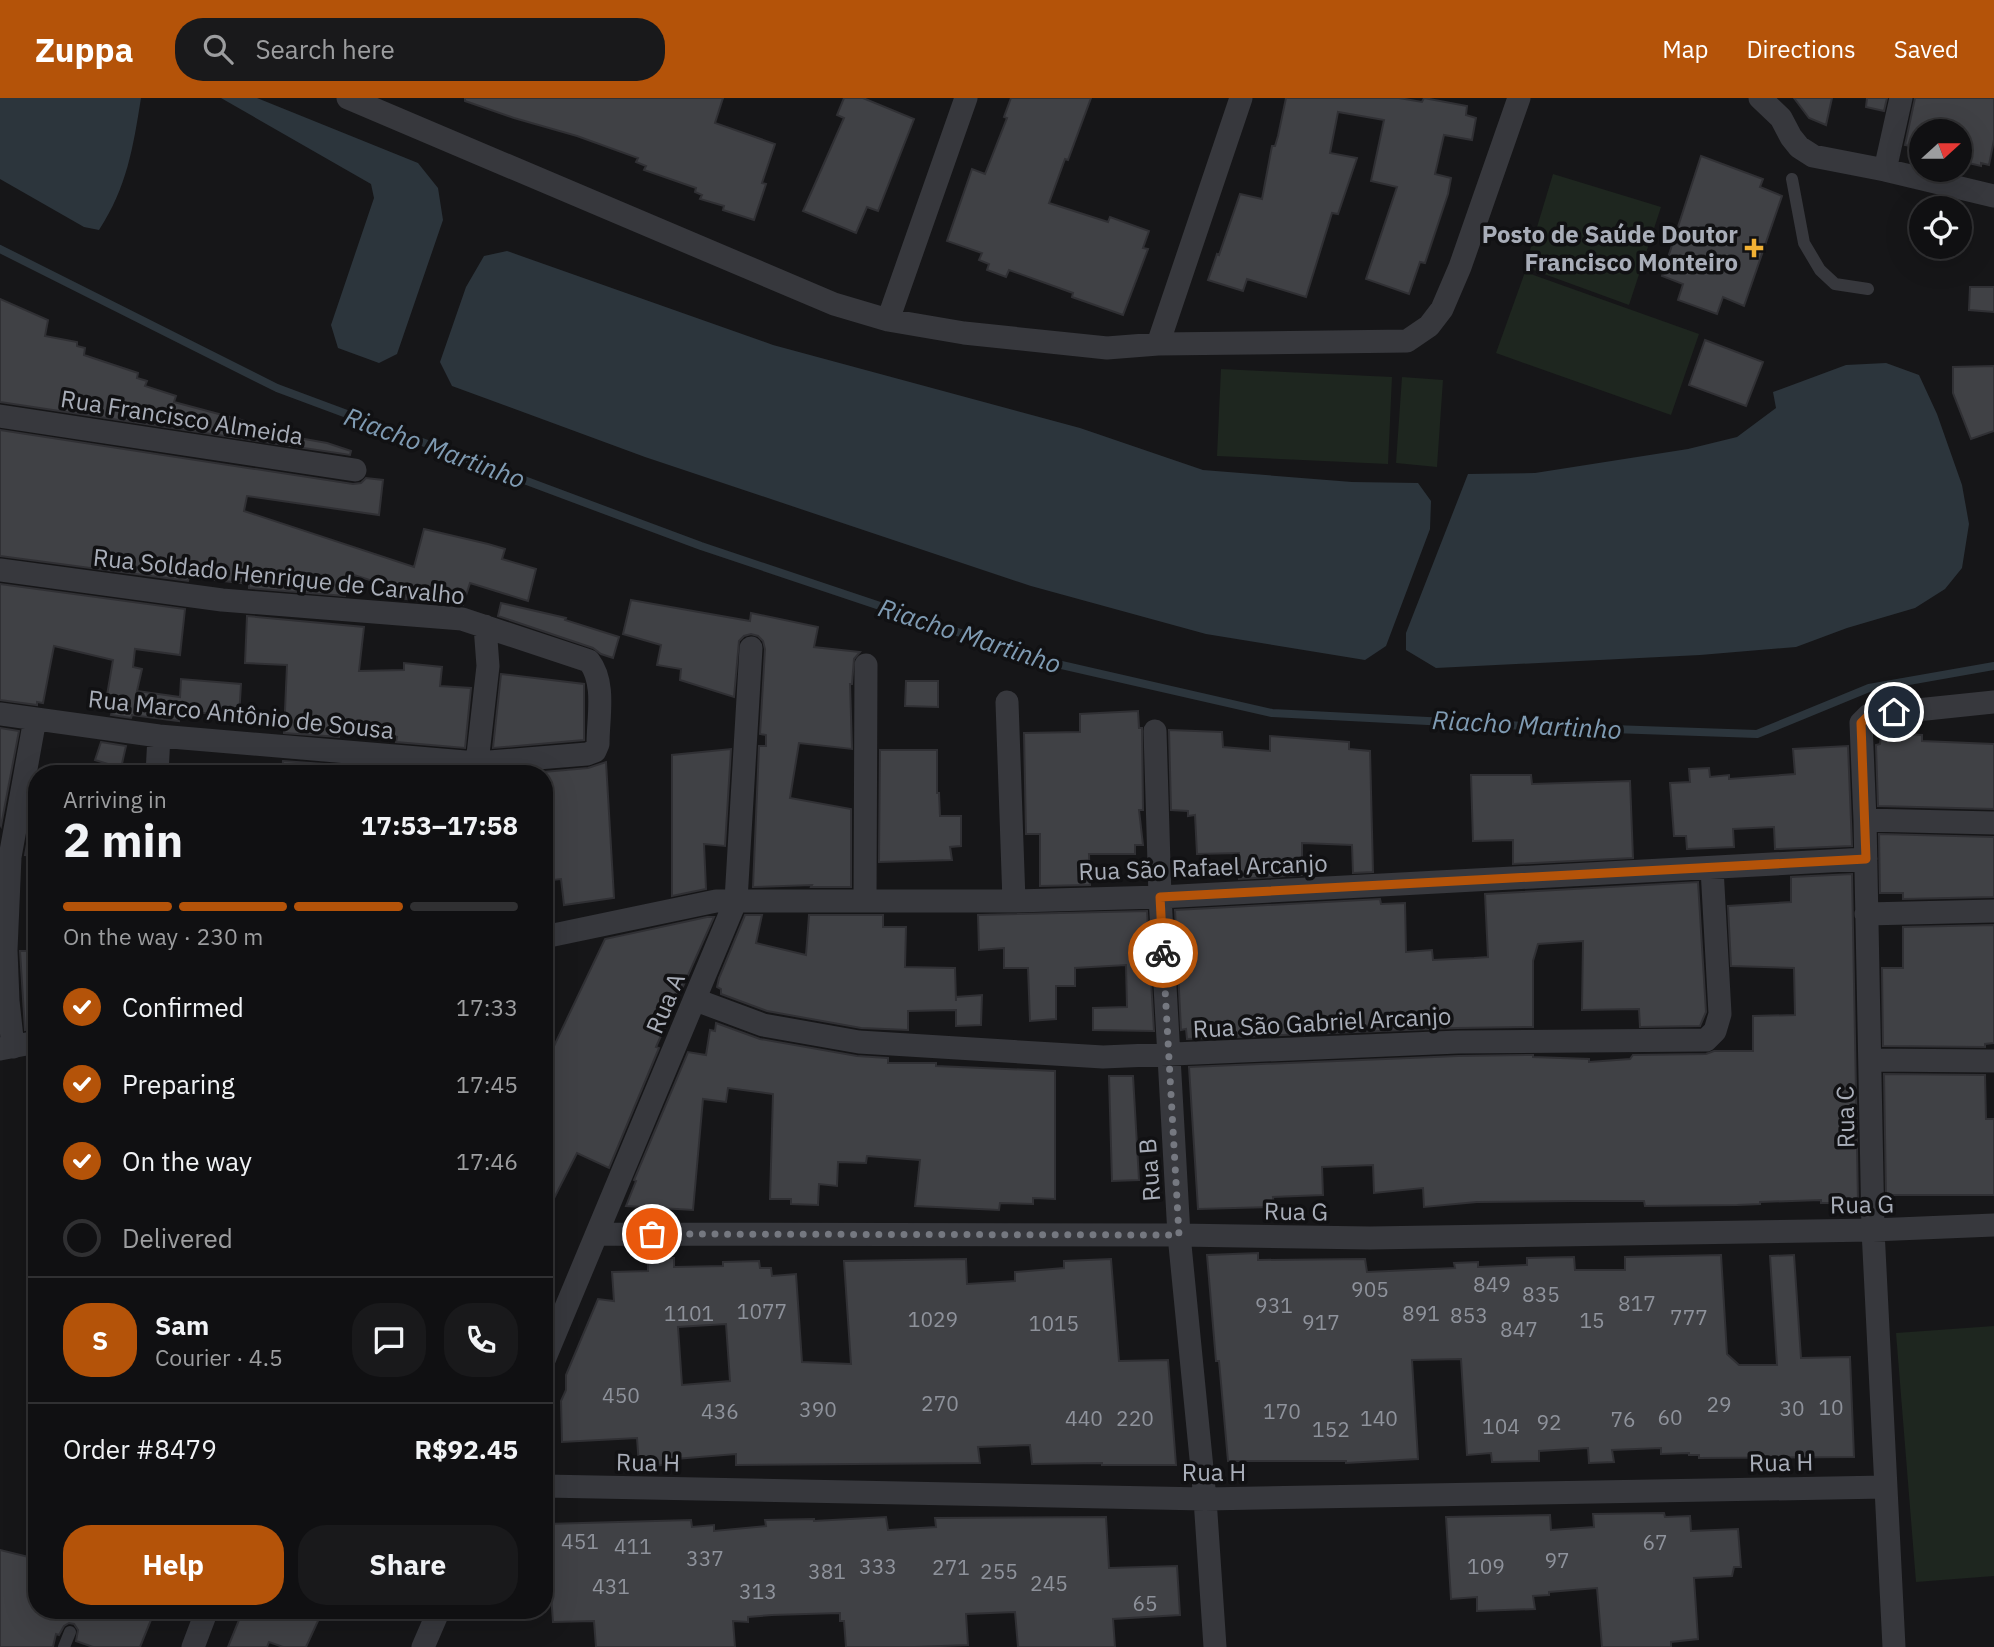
<!DOCTYPE html>
<html lang="en">
<head>
<meta charset="utf-8">
<style>
  :root { --surface:#101012; --page:#19191b; --text:#f1f3f6; --muted:#9c9d9f; --line:#303032; --accent:#b45309 }
  body { margin:0; font-family:"IBM Plex Sans",sans-serif; background:var(--page); color:var(--text); height:100vh; display:flex; flex-direction:column; font-size:26px; white-space:nowrap }
  * { box-sizing:border-box; margin:0 }
  p { font-size:23px; color:var(--muted) }
  .icon { flex:none; width:38px; height:38px; fill:none; stroke:currentColor; stroke-width:2; stroke-linecap:round; stroke-linejoin:round }
  .map { position:relative; flex:1; overflow:hidden }
  .details { position:absolute; left:28px; top:667px; width:525px; height:854px; display:flex; flex-direction:column; background:var(--surface); border-radius:28px; box-shadow:0 7px 28px #0002,0 0 0 2px var(--line) }
  .details>* { flex:none }
  .needle { width:46px; rotate:69deg }
  .buttons { position:absolute; left:1909px; top:21px; display:grid; gap:14px }
  .buttons a { display:grid; place-items:center; width:63px; height:63px; border-radius:50%; background:var(--surface); box-shadow:0 7px 28px #0002,0 0 0 2px var(--line); font-size:35px }
  .pin { position:absolute; display:grid; place-items:center; width:60px; height:60px; color:#fff; margin:-30px; border:4px solid #fff; border-radius:50%; box-shadow:0 2px 7px #0007 }
  .courier { position:absolute; display:grid; place-items:center; width:70px; height:70px; margin:-35px; border:5px solid #b45309; border-radius:50%; background:#fff; color:#222; box-shadow:0 2px 9px #0007 }
  .summary em { font-style:normal; font-weight:700 }
  .summary div { display:flex; flex-direction:column-reverse }
  .summary { display:flex; align-items:center; justify-content:space-between; height:119px; padding:0 35px }
  h1 { font-size:46px; font-weight:700; line-height:52px }
  .bar { display:grid; grid-template-columns:repeat(4,1fr); gap:10px 7px; align-content:center; height:84px; padding:0 35px }
  .bar i { height:9px; border-radius:5px; background:var(--line) }
  .bar .on { background:var(--accent) }
  .bar p { grid-column:span 4 }
  .line { display:flex; align-items:center; gap:18px; padding:0 35px; border-top:2px solid var(--line) }
  .line div { flex:1 }
  .round { display:grid; place-items:center; flex:none; width:74px; height:74px; border-radius:28px; background:var(--page) }
  ol { padding:0 35px; list-style:none }
  li { display:flex; align-items:center; gap:21px; height:77px }
  li p { margin-inline-start:auto }
  li .icon { padding:7px; border-radius:50%; background:var(--accent); color:#fff; stroke-width:4 }
  li:last-child { color:var(--muted) }
  li i { width:38px; height:38px; border:4px solid var(--line); border-radius:50% }
  .cta { display:flex; gap:14px; margin-top:auto; padding:14px 35px }
  .cta a { flex:1; height:80px; border-radius:28px; background:var(--accent); color:#fff; font-size:28px; font-weight:700; line-height:80px; text-align:center }
  .cta a+a { background:var(--page); color:var(--text) }
  header { display:flex; align-items:center; gap:42px; box-sizing:border-box; height:98px; padding:0 35px; background:var(--accent); color:#fff }
  header strong { font-size:33px }
  nav { display:flex; gap:38px; margin-inline-start:auto; font-size:24px }
  .search { width:490px; height:63px; background:var(--page); display:flex; align-items:center; gap:18px; box-sizing:border-box; padding:0 24px; border-radius:28px; color:var(--muted); font-size:26px }
  .map>svg:first-child { display:block }
  .green { fill:#1e261f }
  .water { fill:#2c353c }
  .lines { fill:none; stroke-linecap:round; stroke-linejoin:round }
  .stream { stroke:#2c353c; stroke-width:8 }
  .building { fill:#404145; stroke:#303034; stroke-width:2; fill-rule:evenodd }
  .lane { stroke:#37383d; stroke-width:12 }
  .street { stroke:#37383d; stroke-width:23 }
  .done { stroke:#757880; stroke-width:7; stroke-dasharray:0 12.6 }
  .route { stroke:#b45309; stroke-width:9 }
  .poi-dot { fill:#f2b134; stroke:#111113; stroke-width:2.5 }
  .labels { text-anchor:middle; dominant-baseline:central; stroke-width:7; stroke-linejoin:round; paint-order:stroke }
  .number-label { font-size:21px; fill:#8e929b }
  .poi-label { font-size:24px; font-weight:bold; fill:#a8adb8; stroke:#111113; text-anchor:end }
  .street-label { font-size:24px; fill:#a8adb8; stroke:#111113 }
  .water-label { font-size:26px; font-style:italic; fill:#7f9bb3; stroke:#111113 }
</style>
</head>
<body>
<header>
<strong>Zuppa</strong>
<div class="search"><svg class="icon" aria-label="search" viewBox="0 0 24 24"><circle cx="10" cy="10" r="6"/><path d="M15 15l6 6"/></svg>Search here</div>
<nav><a>Map</a><a>Directions</a><a>Saved</a></nav>
</header>
<div class="map">
<svg width="1994" height="1549" viewBox="0 0 1994 1549">
  <rect width="100%" height="100%" fill="#161618"/>
  <path class="green" d="M1553,76L1661,109L1629,207L1525,169Z
    M1525,174L1699,236L1671,317L1496,255Z
    M1221,271L1392,279L1388,366L1217,358Z
    M1402,279L1443,282L1437,369L1396,365Z
    M1994,1228V1478L1916,1484L1896,1235Z"/>
  <path class="water" d="M0,0H141C133,50 127,89 99,132L84,129L0,81Z
    M221,0H257L418,65L438,90L443,122L397,256L379,265L338,250L331,227L374,100L371,86Z
    M507,153L773,247L1080,330L1203,372L1352,384L1418,385L1431,403L1430,431L1386,548L1365,562L1206,536L1031,488L645,359L452,288L440,264L466,189L484,158Z
    M1886,265L1919,277L1937,316L1962,387L1969,426L1962,470L1945,491L1915,510L1847,530L1796,549L1700,557L1436,570L1406,552V535L1468,376L1535,375L1688,351L1737,339L1776,310L1773,294L1846,267Z"/>
  <g class="lines">
    <path class="stream" d="M0,151L277,290L701,448L1044,563L1272,615L1525,628L1757,636L1869,590L1994,568"/>
  </g>
  <path class="building" d="M465,0H723L715,25L775,46L762,85L766,86L754,122L723,112L724,108L700,101L702,97L695,94L696,90L644,72L646,68L636,64L638,60L577,38L514,20L465,3Z
    M844,0H863L914,21L878,113L867,109L856,135L803,113L844,20L837,17Z
    M1011,0H1091L1068,62L1065,61L1049,105L1108,124L1110,119L1149,133L1143,150L1148,151L1123,217L1072,199L1073,195L1009,172L1006,179L987,172L989,166L979,162L982,155L947,143L972,71L985,76L1007,20L1004,19Z
    M1286,0H1399L1422,4L1424,0L1467,8L1466,17L1476,20L1472,42L1444,37L1435,76L1451,80L1448,96L1425,165L1420,164L1409,196L1366,181L1397,89L1371,83L1384,22L1338,14L1330,55L1357,60L1338,116L1332,115L1306,199L1247,181L1243,193L1208,182L1217,156L1219,157L1240,96L1262,101L1272,48H1275L1278,38Z
    M1794,0H1832L1826,27L1809,20Z
    M1867,0H1887L1884,13L1866,9Z
    M1915,0H1994V42L1989,67L1981,65V68L1960,63V33H1922V54L1909,52L1910,48L1905,47Z
    M1701,58L1763,81L1760,89L1782,98L1744,208L1723,199L1717,216L1678,202L1683,186L1662,178Z
    M1970,189H1994V214L1969,212Z
    M0,201L48,222L45,238L77,244V248L85,250L84,257L138,275L137,280L147,283L145,288L176,298L174,304L245,323L243,330L327,345L351,353L350,357L0,304Z
    M1705,242L1763,264L1746,308L1689,287Z
    M1994,268V333L1971,341L1953,295V269Z
    M0,332L353,386L361,385L366,380L383,382L379,417L247,398L244,413L414,469L424,431L488,446L505,451L502,461L536,471L528,503L470,485L463,507L405,501L407,494L348,475L345,498L249,490V486L189,479L188,483L0,458Z
    M0,486L185,511L180,557L135,551L133,569L142,571L137,593L180,599L181,581L241,586L239,619L179,612V623L132,617L131,620L111,617L113,611L105,609L113,562L54,548L43,605L37,604V607L0,602Z
    M631,502L750,523L751,515L818,529L814,549L860,554L854,561L852,586H850L852,651L799,645L790,700L851,711V789H811L812,787L753,789L759,648H766V637L760,636L765,551L763,543L758,538L751,536L744,538L739,543L734,599L680,582L681,571L657,567L661,547L623,536Z
    M501,505L566,520L565,522L619,539L613,560L601,556L593,550L498,518Z
    M247,518L364,529L359,573L404,572V565L442,569L440,588L471,590L465,650L396,644L397,639L340,633L339,639L284,635L287,567L245,565Z
    M501,576L584,586V642L493,650Z
    M906,583H938V609L905,608Z
    M1138,613L1139,630H1142L1143,712H1139L1143,747H1135V756H1089L1090,787L1040,788V736H1026L1024,635L1080,634V616Z
    M0,630L19,633L1,728L0,726Z
    M1169,632L1222,634L1223,649L1270,653V638L1349,644V651L1370,653L1373,774L1353,775L1352,747L1302,745V777L1239,781V755L1197,756L1195,717L1188,718V713L1171,712Z
    M1881,635L1922,637V643L1994,646V711L1878,708L1876,647L1880,646Z
    M101,644L126,648L121,670L95,662Z
    M1848,648L1852,748L1775,751L1774,729L1733,731L1734,749L1687,751L1686,738H1674L1670,685L1690,684L1689,671L1709,670L1710,679L1729,677V681L1795,676L1793,651Z
    M731,651L725,748L704,746L706,791L672,798V657Z
    M880,652H937V695H939L940,718H961V748L950,749L952,762L879,764Z
    M283,663L338,667L337,676H282Z
    M606,664L614,800L564,807L561,781L544,783V676H520L588,670Z
    M1471,677H1531L1532,686L1630,683L1633,760L1513,766V742L1473,743Z
    M37,690V758L25,757Z
    M1879,736L1994,739V799L1903,801V795H1880Z
    M1852,776L1858,1105H1821V1102L1760,1104V1106L1737,1107L1645,1108L1644,1103H1572L1477,1104L1424,1109L1423,1090L1374,1095L1373,1067L1322,1069L1323,1097L1273,1099L1274,1109L1198,1111L1189,969L1458,958L1533,957V959L1589,961V964L1630,961L1633,957L1706,956L1714,953H1753V918L1795,917L1794,870L1731,868L1728,808L1791,804V779Z
    M1698,784L1706,914L1700,928L1640,929L1639,911L1582,912L1583,843L1538,846L1533,863V929L1457,930L1187,941L1186,931L1181,932L1175,812L1380,801L1381,806L1405,805L1406,854L1432,852L1433,862L1474,860L1488,859L1485,796Z
    M1147,813L1154,933L1093,932V910L1127,909L1126,867L1075,870V888H1056V921L1030,923L1028,870H1004V850L979,852L978,817Z
    M745,817H762L756,845L806,857L809,817H883V829H906L905,869L955,870L956,903V899L982,897L981,927L956,928V912L908,913V932L861,930L767,913L721,896V891L717,889L719,880Z
    M707,819H714L656,949L659,950L609,1070L577,1055L544,1120V969L605,841Z
    M1994,827V945L1985,946V949L1883,948L1882,870H1903V829Z
    M20,853H37V930L25,932Z
    M716,925L760,941L857,958L888,960V965H936V968L1055,973V1101L1033,1100V1106L1000,1105L999,1112L915,1108L920,1062L867,1058L866,1065L838,1064L837,1088L819,1086L818,1107L791,1106V1101H770L773,996L728,990L726,1004L703,1001L693,1112L626,1108L636,1083L634,1082L688,954L706,957L710,932L715,933Z
    M1884,976L1985,977L1986,1021H1994V1097H1886Z
    M1109,978H1133L1139,1082L1112,1083Z
    M1258,1155V1162L1365,1161L1367,1174L1455,1170L1454,1165L1478,1164V1169L1527,1167V1160L1574,1159L1575,1172H1625V1159L1721,1157L1727,1256L1739,1267H1777L1770,1158L1794,1157L1801,1260L1850,1259L1854,1359L1699,1360V1357H1689V1355L1661,1356V1350L1612,1352L1614,1364L1589,1365L1588,1350L1539,1353V1363L1492,1364L1491,1355L1467,1357L1461,1261L1412,1262L1418,1361L1346,1365V1363H1228L1219,1263H1216L1207,1157Z
    M648,1160H674V1169L723,1168V1164L759,1163L760,1170H771L772,1178L796,1176L802,1264L851,1266L844,1163L966,1161L967,1186L1015,1183V1174L1064,1170V1163L1111,1161L1119,1263L1168,1262L1176,1367H1102V1365L1032,1366L1030,1347L978,1349L980,1365L736,1367V1356L663,1362V1367L639,1368L637,1340L562,1344L561,1303L566,1292V1277L598,1201L614,1203L612,1174L648,1173ZM726,1226L730,1283L682,1287L678,1229Z
    M1664,1415L1665,1419L1690,1418L1691,1433L1738,1431L1741,1469H1734L1732,1478L1694,1480L1698,1541L1671,1544V1549H1602L1597,1490L1549,1494V1497L1533,1498L1535,1511L1477,1513V1499L1451,1501L1446,1419L1550,1417L1551,1432L1594,1429L1593,1416Z
    M886,1419L888,1432L936,1429L935,1420L1106,1419L1109,1470L1177,1468L1180,1517L1113,1521L1115,1549H1018L1015,1514L966,1516L968,1547L915,1549H846L844,1523H840V1515L772,1517L748,1519V1524L733,1523L735,1549H596L594,1523L553,1524L546,1426L691,1422L692,1429L714,1427V1433L766,1428L765,1422L814,1421V1423Z
    M0,1452L37,1461V1512H155L140,1549H93L76,1543L78,1532L74,1526L69,1525L64,1528L59,1537L56,1536L53,1549H0Z
    M243,1512H323L306,1549H283L269,1544L267,1549H228Z"/>
  <g class="lines">
    <path class="lane" d="M1792,81L1804,145L1820,172L1835,186L1868,191
      M64,1549L70,1534"/>
    <path class="street" d="M348,0L834,206L888,222L964,235L1107,250L1158,246L1407,243L1429,228L1442,211L1460,169L1519,0
      M1760,0L1781,20L1791,39L1799,49L1813,58L1885,72L1994,98
      M1885,72L1901,0
      M888,222L966,0
      M1158,246L1241,0
      M0,318L355,372
      M0,472L222,502L462,521L589,563C606,585 598,619 598,646L595,653L587,656L477,665L159,638L0,616
      M1007,604L1014,803
      M1155,633L1160,799L1179,1137L1205,1401L1215,1549
      M157,676L159,638
      M473,676L477,665L488,568L485,528
      M1865,722L1994,725
      M865,802L866,567
      M1866,816L1994,813
      M544,839L716,803H1014L1160,799L1866,761
      M696,902L763,927L859,944L1103,959L1458,944L1706,942L1715,933L1720,916L1712,770
      M13,949L8,903L6,852L10,759L35,621
      M0,951L37,944
      M1870,962L1994,963
      M597,1136L1179,1137L1370,1140L1873,1132L1994,1127
      M544,1262L736,802L751,550
      M544,1388L1205,1401L1885,1389
      M193,1549L207,1512
      M423,1549L439,1512
      M1894,1549L1873,1132L1865,722L1861,625L1869,617L1994,604"/>
  </g>
  <g class="lines">
    <path class="done" d="M652,1136L1179,1137L1163,855"/>
    <path class="route" d="M1163,855L1160,799L1866,761L1861,625L1869,617L1894,614"/>
  </g>
  <path class="poi-dot" d="M1750.5 139.5h7v7h7v7h-7v7h-7v-7h-7v-7h7z"/>
  <g class="labels">
    <g class="number-label">
      <text x="1492" y="1186">849</text>
      <text x="1370" y="1191">905</text>
      <text x="1541" y="1196">835</text>
      <text x="1637" y="1205">817</text>
      <text x="1274" y="1207">931</text>
      <text x="762" y="1213">1077</text>
      <text x="689" y="1215">1101</text>
      <text x="1421" y="1215">891</text>
      <text x="1469" y="1217">853</text>
      <text x="1689" y="1219">777</text>
      <text x="933" y="1221">1029</text>
      <text x="1592" y="1222">15</text>
      <text x="1321" y="1224">917</text>
      <text x="1054" y="1225">1015</text>
      <text x="1519" y="1231">847</text>
      <text x="621" y="1297">450</text>
      <text x="940" y="1305">270</text>
      <text x="1719" y="1306">29</text>
      <text x="1831" y="1309">10</text>
      <text x="1792" y="1310">30</text>
      <text x="818" y="1311">390</text>
      <text x="720" y="1313">436</text>
      <text x="1282" y="1313">170</text>
      <text x="1670" y="1319">60</text>
      <text x="1084" y="1320">440</text>
      <text x="1135" y="1320">220</text>
      <text x="1379" y="1320">140</text>
      <text x="1623" y="1321">76</text>
      <text x="1549" y="1324">92</text>
      <text x="1501" y="1328">104</text>
      <text x="1331" y="1331">152</text>
      <text x="580" y="1443">451</text>
      <text x="1655" y="1444">67</text>
      <text x="633" y="1448">411</text>
      <text x="705" y="1460">337</text>
      <text x="1557" y="1462">97</text>
      <text x="878" y="1468">333</text>
      <text x="1486" y="1468">109</text>
      <text x="951" y="1469">271</text>
      <text x="827" y="1473">381</text>
      <text x="999" y="1473">255</text>
      <text x="1049" y="1485">245</text>
      <text x="611" y="1488">431</text>
      <text x="758" y="1493">313</text>
      <text x="1145" y="1505">65</text>
    </g>
    <g class="poi-label">
      <text x="1738" y="136">Posto de Saúde Doutor<tspan x="1738" dy="28">Francisco Monteiro</tspan></text>
    </g>
    <g class="street-label">
      <text transform="translate(182 319) rotate(9)">Rua Francisco Almeida</text>
      <text transform="translate(279 478) rotate(6)">Rua Soldado Henrique de Carvalho</text>
      <text transform="translate(241 616) rotate(6)">Rua Marco Antônio de Sousa</text>
      <text transform="translate(1203 769) rotate(-2)">Rua São Rafael Arcanjo</text>
      <text transform="translate(665 905) rotate(-67)">Rua A</text>
      <text transform="translate(1322 924) rotate(-3)">Rua São Gabriel Arcanjo</text>
      <text transform="translate(1845 1019) rotate(-91)">Rua C</text>
      <text transform="translate(1149 1072) rotate(-94)">Rua B</text>
      <text transform="translate(1862 1106) rotate(-1)">Rua G</text>
      <text transform="translate(1296 1113) rotate(1)">Rua G</text>
      <text transform="translate(648 1364) rotate(1)">Rua H</text>
      <text transform="translate(1781 1364) rotate(-1)">Rua H</text>
      <text x="1214" y="1374">Rua H</text>
    </g>
    <g class="water-label">
      <text transform="translate(435 349) rotate(20)">Riacho Martinho</text>
      <text transform="translate(970 537) rotate(18)">Riacho Martinho</text>
      <text transform="translate(1527 626) rotate(3)">Riacho Martinho</text>
    </g>
  </g>
</svg>
<div class="buttons">
<a><svg class="needle" viewBox="-14 -14 28 28"><path d="M0-13l5 13h-10z" fill="#e53935"/><path d="M0 13l5-13h-10z" fill="#9c9d9f"/></svg></a>
<a><svg class="icon" aria-label="locate" viewBox="0 0 24 24"><circle cx="12" cy="12" r="6"/><path d="M12 2v4M12 18v4M2 12h4M18 12h4"/></svg></a>
</div>
<div class="pin" style="left:652px;top:1136px;background:#ea580c"><svg class="icon" aria-label="bag" viewBox="0 0 24 24"><path d="M5 8h14l-1 12H6zM9 8a3 3 0 0 1 6 0"/></svg></div>
<div class="pin" style="left:1894px;top:614px;background:#1f2937"><svg class="icon" aria-label="home" viewBox="0 0 24 24"><path d="M3 11l9-7 9 7M6 9v11h12V9"/></svg></div>
<div class="courier" style="left:1163px;top:855px"><svg class="icon" aria-label="bike" viewBox="0 0 24 24"><circle cx="6" cy="16" r="4"/><circle cx="18" cy="16" r="4"/><path d="M6 16l4-8h5l3 8M10 8l3 8H6M13 5h3"/></svg></div>
<section class="details">
<div class="summary"><div><h1>2 min</h1><p>Arriving in</p></div><em>17:53–17:58</em></div>
<div class="bar"><i class="on"></i><i class="on"></i><i class="on"></i><i></i><p>On the way · 230 m</p></div>
<ol>
<li><svg class="icon" aria-label="check" viewBox="0 0 24 24"><path d="M5 12l5 5 9-10"/></svg>Confirmed<p>17:33</p></li>
<li><svg class="icon" aria-label="check" viewBox="0 0 24 24"><path d="M5 12l5 5 9-10"/></svg>Preparing<p>17:45</p></li>
<li><svg class="icon" aria-label="check" viewBox="0 0 24 24"><path d="M5 12l5 5 9-10"/></svg>On the way<p>17:46</p></li>
<li><i></i>Delivered</li>
</ol>
<div class="line" style="height:126px"><b class="round" style="background:var(--accent);color:#fff">S</b><div><b>Sam</b><p>Courier · 4.5</p></div><a class="round"><svg class="icon" aria-label="chat" viewBox="0 0 24 24"><path d="M4 5h16v11H9l-5 4z"/></svg></a><a class="round"><svg class="icon" aria-label="phone" viewBox="0 0 24 24"><path d="M5 4h4l2 5-3 2q2 4 5 5l2-3 5 2v4C11 20 4 13 5 4z"/></svg></a></div>
<div class="line" style="height:91px"><div>Order #8479</div><b>R$92.45</b></div>
<div class="cta"><a>Help</a><a>Share</a></div>
</section>
</div>
</body>
</html>
